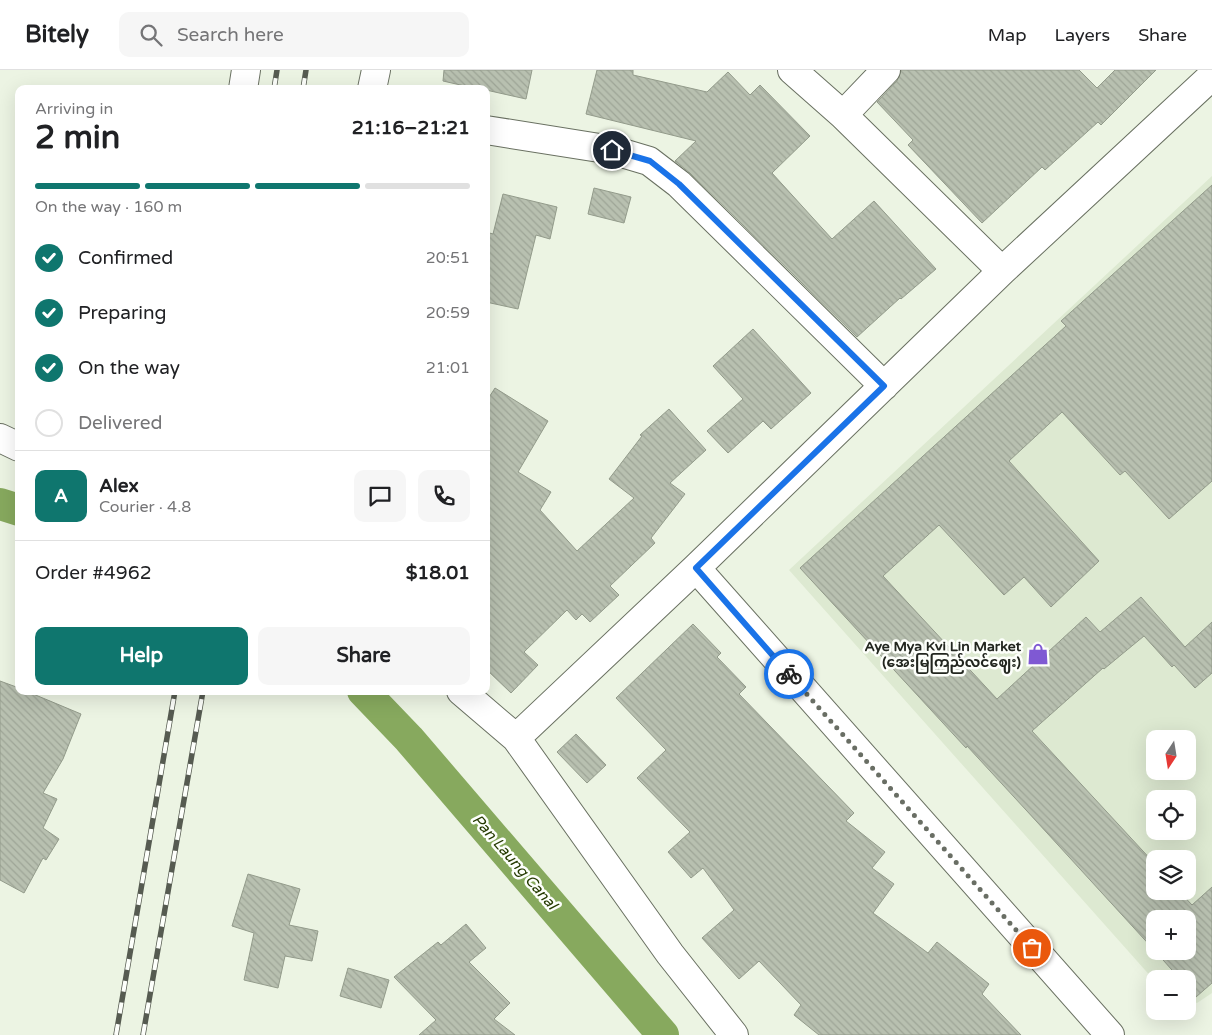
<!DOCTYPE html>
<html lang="en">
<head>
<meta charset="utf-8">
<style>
  :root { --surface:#fff; --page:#f6f6f6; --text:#202124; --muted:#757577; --line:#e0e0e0; --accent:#0f766e }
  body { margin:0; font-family:"Varela Round","Noto Sans Myanmar",sans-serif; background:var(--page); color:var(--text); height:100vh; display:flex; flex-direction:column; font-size:19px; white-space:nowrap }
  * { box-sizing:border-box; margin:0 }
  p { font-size:16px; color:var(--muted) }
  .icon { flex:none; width:28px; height:28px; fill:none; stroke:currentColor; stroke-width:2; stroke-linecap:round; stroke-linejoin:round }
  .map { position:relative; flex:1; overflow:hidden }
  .sheet { position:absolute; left:15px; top:15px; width:475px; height:610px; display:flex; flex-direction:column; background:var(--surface); border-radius:10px; box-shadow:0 5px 20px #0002 }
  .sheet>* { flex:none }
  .needle { width:32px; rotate:192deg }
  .tools { position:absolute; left:1146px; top:660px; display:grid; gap:10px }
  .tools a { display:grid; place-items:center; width:50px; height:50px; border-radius:10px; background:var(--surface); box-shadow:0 5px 20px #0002; font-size:25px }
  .pin { position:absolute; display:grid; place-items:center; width:42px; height:42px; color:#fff; margin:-21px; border:2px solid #fff; border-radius:50%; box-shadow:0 1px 5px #0007 }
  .courier { position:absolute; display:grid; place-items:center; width:50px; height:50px; margin:-25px; border:4px solid #1a73e8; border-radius:50%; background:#fff; color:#222; box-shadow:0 1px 6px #0007 }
  .headline em { font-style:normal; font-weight:700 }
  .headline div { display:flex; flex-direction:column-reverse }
  .headline { display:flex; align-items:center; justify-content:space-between; height:85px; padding:0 20px }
  h1 { font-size:32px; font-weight:700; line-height:38px }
  .bar { display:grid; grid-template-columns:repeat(4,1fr); gap:8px 5px; align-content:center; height:60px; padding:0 20px }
  .bar i { height:6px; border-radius:4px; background:var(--line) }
  .bar .selected { background:var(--accent) }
  .bar p { grid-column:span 4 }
  .line { display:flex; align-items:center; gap:12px; padding:0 20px; border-top:1px solid var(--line) }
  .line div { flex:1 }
  .round { display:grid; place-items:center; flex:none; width:52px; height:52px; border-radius:10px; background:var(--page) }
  ol { padding:0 20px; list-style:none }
  li { display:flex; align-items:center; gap:15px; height:55px }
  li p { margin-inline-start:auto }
  li .icon { padding:5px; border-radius:50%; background:var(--accent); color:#fff; stroke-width:4 }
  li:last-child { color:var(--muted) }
  li i { width:28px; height:28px; border:2px solid var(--line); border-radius:50% }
  .action { display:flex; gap:10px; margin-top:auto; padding:10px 20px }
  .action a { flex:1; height:58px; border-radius:10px; background:var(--accent); color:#fff; font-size:20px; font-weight:700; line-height:58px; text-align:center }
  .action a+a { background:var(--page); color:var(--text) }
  header { display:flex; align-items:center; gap:30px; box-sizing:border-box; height:70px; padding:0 25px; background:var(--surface); border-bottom:1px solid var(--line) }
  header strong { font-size:24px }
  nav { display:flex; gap:28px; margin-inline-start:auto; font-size:18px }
  .search { width:350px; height:45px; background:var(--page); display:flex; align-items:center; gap:12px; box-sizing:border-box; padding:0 18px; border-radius:10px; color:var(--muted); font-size:19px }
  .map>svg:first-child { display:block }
  .built { fill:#dde9d1; fill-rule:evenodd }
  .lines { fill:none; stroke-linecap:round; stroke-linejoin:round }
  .canal { stroke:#87a95e; stroke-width:32 }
  .building { fill:url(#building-back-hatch); stroke:#939b8b }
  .minor-casing { stroke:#697061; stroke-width:30 }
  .minor { stroke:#fff; stroke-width:28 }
  .rail-casing { stroke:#565b51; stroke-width:5.5 }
  .rail { stroke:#fdfffb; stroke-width:4; stroke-dasharray:11; stroke-linecap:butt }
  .done { stroke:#696e64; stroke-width:5; stroke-dasharray:0 9 }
  .route { stroke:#1a73e8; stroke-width:6 }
  .labels { text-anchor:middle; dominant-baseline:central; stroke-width:5; stroke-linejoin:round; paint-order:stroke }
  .poi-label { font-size:14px; font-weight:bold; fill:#22261f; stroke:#fdfffb; text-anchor:end }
  .water-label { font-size:15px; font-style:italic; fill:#253a01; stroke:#fdfffb }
</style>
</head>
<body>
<header>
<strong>Bitely</strong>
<div class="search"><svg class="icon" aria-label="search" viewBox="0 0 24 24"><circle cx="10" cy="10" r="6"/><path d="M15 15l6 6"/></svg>Search here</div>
<nav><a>Map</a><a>Layers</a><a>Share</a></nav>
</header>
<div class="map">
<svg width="1212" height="965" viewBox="0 0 1212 965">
  <defs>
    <pattern id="building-back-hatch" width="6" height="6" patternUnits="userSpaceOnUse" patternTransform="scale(1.25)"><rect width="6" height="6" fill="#b8c0b0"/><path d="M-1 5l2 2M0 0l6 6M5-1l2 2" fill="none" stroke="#9ea597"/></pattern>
  </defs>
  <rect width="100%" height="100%" fill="#ecf4e3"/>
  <path class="built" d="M1212,106V923L1197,933L1188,928V909H1155V910L1153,909L789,500ZM1155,669H1188V701H1155ZM1155,729H1188V761H1155ZM1155,789H1188V821H1155ZM1155,849H1188V881H1155Z"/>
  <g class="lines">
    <path class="canal" d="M0,434L19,440
      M363,621L409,669L663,965"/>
  </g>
  <path class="building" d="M444,0H532L526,29L486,20V19H478L443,11Z
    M597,0H633V5L707,22L728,2L750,25L760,15L810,66L772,103L832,169L874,131L936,199L901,229L900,228L857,267L690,103L675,91L696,71L586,44Z
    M901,0H1079L1097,18L1115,0H1156L1101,55L1098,52L1045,100L1042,97L982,153L908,75L913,70L877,32L897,11Z
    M1212,115V411L1169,449L1125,401L1120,405L1062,342L1009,391L1099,491L1051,537L1024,507L1004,525L939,455L883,506L997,629L1086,547L1100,562L1141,527L1185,577L1212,552V603L1195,618L1174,595L1172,597L1144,566L1104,599L1103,598L1032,661L1155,794V821H1179L1192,835L1212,817V913L1196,927L1188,917V909H1180L1155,881H1188V849H1155V881L1026,740L967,676L966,678L800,498L1066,256L1061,251Z
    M594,118L631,127L624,153L588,144Z
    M503,124L557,137L550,169L536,165L518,239L486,232V162L493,164Z
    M753,259L811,323L771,359L763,351L728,383L707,361L743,329L713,296Z
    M495,318L548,351L518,402L551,422L540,440L577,481L634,428L609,409L642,366L640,365L669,339L706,380L670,413L685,424L651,468L655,473L610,516L619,525L590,552L582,544L576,550L567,540L524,582L538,595L511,623L486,599V332Z
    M693,554L721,583L717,587L746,617L739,624L854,743L846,751L885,782L872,798L894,814L873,843L928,883L937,872L989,914L982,924L1021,965H819L794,945L801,935L759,891L739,909L702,868L734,840L703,798L691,808L668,782L690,762L637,708L666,680L616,628Z
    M0,611L19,618V621H26L81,644L63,689L43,723L57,729L43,758L59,769L46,790L43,788L24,823L0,810Z
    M576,664L606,695L587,713L557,682Z
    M248,804L300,819L289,855L318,861L312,891L285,886L278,918L244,910L254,863L232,856Z
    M466,854L486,878L469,892L510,933L494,949L515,965H419L436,950L394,907L438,872L441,875Z
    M348,898L389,910L381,938L340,926Z"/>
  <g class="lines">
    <g class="minor-casing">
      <path id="minor" d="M792,0L843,45L1002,201
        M243,19L246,0
        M372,19L376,0
        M843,45L886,0
        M486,60L612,80L649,91L679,114L884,316
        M0,368L19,377
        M696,498L1110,965
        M461,621L516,668L670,884L734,965
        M516,668L696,498L1002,201L1212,6"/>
    </g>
    <use href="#minor" class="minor"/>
    <g class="rail-casing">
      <path id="rail" d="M274,19L277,0
        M303,19L306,0
        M116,965L175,621
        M143,965L203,621"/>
    </g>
    <use href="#rail" class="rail"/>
  </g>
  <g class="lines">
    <path class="done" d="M789,604L1032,878"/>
    <path class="route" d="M612,80L650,91L679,114L884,316L696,498L789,604"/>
  </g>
  <defs>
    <g id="shop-bare" transform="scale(1.725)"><path d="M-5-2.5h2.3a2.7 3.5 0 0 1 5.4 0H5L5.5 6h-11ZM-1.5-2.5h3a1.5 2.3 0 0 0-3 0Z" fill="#7f59d3" stroke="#fdfffb" stroke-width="2.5" paint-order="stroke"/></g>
  </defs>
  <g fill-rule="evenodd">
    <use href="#shop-bare" x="1038" y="584"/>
  </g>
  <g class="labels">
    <g class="poi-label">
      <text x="1021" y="576">Aye Mya Kyi Lin Market<tspan x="1021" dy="16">(အေးမြကြည်လင်ဈေး)</tspan></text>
    </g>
    <g class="water-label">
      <text transform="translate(515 792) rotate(49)">Pan Laung Canal</text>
    </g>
  </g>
</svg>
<div class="tools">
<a><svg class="needle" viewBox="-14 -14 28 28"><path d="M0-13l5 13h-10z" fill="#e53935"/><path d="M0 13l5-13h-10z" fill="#757577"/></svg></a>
<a><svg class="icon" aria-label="locate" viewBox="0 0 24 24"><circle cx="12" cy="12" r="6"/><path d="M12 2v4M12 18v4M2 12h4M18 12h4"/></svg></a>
<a><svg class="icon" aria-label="layers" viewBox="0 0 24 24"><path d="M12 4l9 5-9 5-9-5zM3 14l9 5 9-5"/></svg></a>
<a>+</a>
<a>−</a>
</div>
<div class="pin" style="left:1032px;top:878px;background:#ea580c"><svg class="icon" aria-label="bag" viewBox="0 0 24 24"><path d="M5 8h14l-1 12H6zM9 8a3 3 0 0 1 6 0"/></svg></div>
<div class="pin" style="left:612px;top:80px;background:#1f2937"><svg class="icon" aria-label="home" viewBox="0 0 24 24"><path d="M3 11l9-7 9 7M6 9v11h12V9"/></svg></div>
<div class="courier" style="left:789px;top:604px"><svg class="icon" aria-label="bike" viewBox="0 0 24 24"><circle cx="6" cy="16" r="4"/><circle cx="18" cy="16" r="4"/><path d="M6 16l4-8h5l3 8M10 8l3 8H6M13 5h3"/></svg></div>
<section class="sheet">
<div class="headline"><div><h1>2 min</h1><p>Arriving in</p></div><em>21:16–21:21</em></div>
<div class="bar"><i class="selected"></i><i class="selected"></i><i class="selected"></i><i></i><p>On the way · 160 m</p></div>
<ol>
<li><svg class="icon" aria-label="check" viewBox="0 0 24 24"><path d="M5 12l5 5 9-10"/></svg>Confirmed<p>20:51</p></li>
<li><svg class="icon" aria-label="check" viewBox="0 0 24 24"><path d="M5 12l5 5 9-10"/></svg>Preparing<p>20:59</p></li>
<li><svg class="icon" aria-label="check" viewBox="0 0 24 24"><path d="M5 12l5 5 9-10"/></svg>On the way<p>21:01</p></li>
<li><i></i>Delivered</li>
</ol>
<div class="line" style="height:90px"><b class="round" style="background:var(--accent);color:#fff">A</b><div><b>Alex</b><p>Courier · 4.8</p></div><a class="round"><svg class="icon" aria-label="chat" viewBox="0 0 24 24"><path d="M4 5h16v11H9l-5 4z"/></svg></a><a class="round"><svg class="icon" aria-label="phone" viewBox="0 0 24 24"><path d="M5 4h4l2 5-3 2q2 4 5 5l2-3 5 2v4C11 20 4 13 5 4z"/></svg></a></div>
<div class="line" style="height:65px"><div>Order #4962</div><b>$18.01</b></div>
<div class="action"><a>Help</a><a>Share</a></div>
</section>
</div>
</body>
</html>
